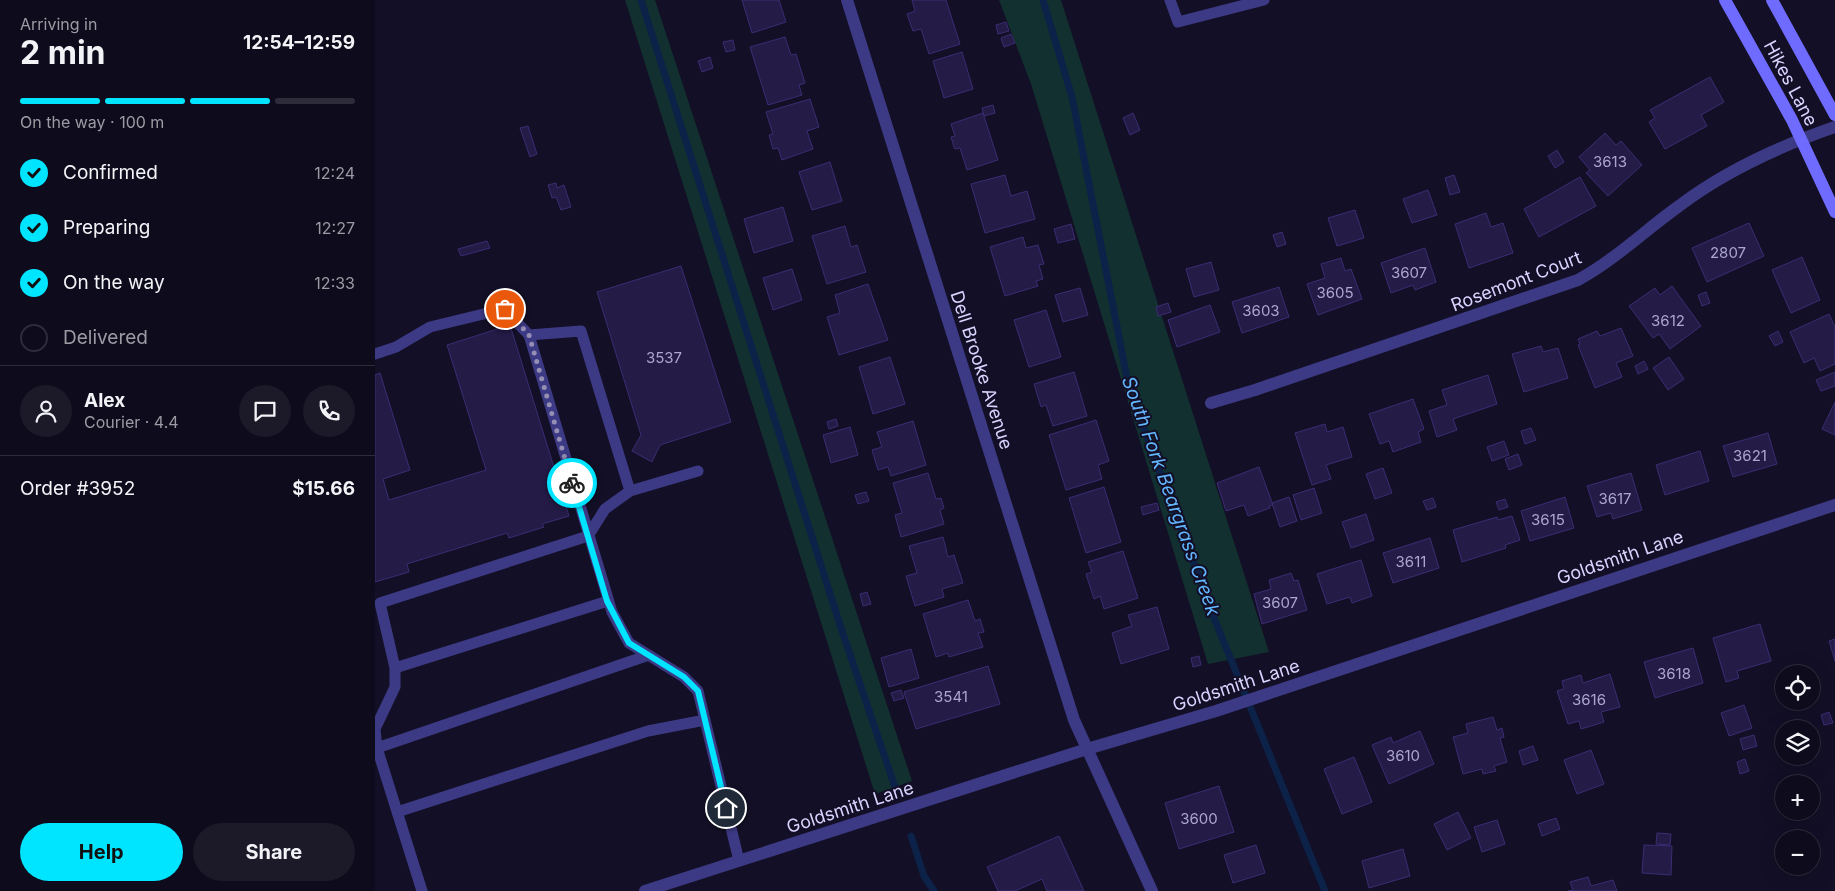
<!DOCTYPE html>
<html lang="en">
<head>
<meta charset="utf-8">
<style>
  :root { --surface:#0e0b1c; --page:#1c1929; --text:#f1f3f6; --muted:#9b9ba3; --line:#2e2b3b; --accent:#00e5ff }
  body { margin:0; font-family:Inter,sans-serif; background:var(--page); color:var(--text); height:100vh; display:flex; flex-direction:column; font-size:19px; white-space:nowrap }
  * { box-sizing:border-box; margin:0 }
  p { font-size:16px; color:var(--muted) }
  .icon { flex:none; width:28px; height:28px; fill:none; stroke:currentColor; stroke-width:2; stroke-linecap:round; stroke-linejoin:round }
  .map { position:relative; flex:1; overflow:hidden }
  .drawer { display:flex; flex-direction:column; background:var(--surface); width:375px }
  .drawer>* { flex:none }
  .fabs { position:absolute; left:1400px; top:665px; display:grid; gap:10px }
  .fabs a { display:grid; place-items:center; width:45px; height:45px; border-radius:50%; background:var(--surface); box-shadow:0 5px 20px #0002,0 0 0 1px var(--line); font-size:25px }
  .pin { position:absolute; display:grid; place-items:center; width:42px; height:42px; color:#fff; margin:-21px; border:2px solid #fff; border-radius:50%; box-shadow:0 1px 5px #0007 }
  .courier { position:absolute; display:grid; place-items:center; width:50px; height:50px; margin:-25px; border:4px solid #00e5ff; border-radius:50%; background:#fff; color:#222; box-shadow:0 1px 6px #0007 }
  .summary em { font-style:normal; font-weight:700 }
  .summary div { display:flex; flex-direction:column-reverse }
  .summary { display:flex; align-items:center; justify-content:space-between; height:85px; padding:0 20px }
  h1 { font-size:32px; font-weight:700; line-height:38px }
  .bar { display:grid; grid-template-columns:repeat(4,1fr); gap:8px 5px; align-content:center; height:60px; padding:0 20px }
  .bar i { height:6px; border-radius:4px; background:var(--line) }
  .bar .selected { background:var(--accent) }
  .bar p { grid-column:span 4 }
  .line { display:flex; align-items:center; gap:12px; padding:0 20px; border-top:1px solid var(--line) }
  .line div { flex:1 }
  .round { display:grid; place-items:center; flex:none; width:52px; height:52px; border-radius:26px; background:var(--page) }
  ol { padding:0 20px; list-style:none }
  li { display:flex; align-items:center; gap:15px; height:55px }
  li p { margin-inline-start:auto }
  li .icon { padding:5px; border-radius:50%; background:var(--accent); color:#111; stroke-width:4 }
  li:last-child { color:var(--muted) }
  li i { width:28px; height:28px; border:2px solid var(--line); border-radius:50% }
  .primary-button { display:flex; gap:10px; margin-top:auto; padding:10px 20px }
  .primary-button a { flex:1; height:58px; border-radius:30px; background:var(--accent); color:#111; font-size:20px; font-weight:700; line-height:58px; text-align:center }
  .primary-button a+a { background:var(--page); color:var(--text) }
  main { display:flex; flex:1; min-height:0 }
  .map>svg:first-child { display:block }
  .green { fill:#12302f }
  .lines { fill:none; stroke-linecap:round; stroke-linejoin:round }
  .stream { stroke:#0c2248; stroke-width:7 }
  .building { fill:#241b47; stroke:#3b2d73 }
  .service { stroke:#3d3a85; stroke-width:11 }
  .minor { stroke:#3d3a85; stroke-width:12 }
  .tertiary { stroke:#3d3a85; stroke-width:12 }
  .secondary { stroke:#6f6bff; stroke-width:12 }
  .done { stroke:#948fb3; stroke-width:5; stroke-dasharray:0 9 }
  .route { stroke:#00e5ff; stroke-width:6 }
  .labels { text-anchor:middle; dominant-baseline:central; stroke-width:4; stroke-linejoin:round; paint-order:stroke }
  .number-label { font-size:15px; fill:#aca6d1 }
  .street-label { font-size:18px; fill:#d9d4ff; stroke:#130f26 }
  .water-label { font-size:19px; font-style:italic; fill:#62b6ff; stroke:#130f26 }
</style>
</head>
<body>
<main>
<section class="drawer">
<div class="summary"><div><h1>2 min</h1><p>Arriving in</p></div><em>12:54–12:59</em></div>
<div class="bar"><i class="selected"></i><i class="selected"></i><i class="selected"></i><i></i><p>On the way · 100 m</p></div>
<ol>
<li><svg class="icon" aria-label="check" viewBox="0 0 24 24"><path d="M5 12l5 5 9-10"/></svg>Confirmed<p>12:24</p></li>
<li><svg class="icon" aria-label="check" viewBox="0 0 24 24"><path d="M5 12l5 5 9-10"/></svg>Preparing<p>12:27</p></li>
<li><svg class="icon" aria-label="check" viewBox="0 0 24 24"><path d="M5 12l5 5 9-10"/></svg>On the way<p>12:33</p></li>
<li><i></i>Delivered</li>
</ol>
<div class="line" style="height:90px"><a class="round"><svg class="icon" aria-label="person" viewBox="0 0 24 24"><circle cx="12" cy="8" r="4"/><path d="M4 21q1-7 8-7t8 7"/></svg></a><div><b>Alex</b><p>Courier · 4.4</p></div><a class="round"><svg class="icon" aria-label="chat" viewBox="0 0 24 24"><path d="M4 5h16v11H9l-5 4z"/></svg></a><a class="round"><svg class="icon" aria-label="phone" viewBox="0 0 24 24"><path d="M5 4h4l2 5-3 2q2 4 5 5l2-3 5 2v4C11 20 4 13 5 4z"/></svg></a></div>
<div class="line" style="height:65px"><div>Order #3952</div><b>$15.66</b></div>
<div class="primary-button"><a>Help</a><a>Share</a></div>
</section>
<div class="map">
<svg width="1460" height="891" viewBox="0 0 1460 891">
  <rect width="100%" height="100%" fill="#130f26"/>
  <path class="green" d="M250,0H280L537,781L500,794Z
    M624,0H686L894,652L833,664L656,84Z"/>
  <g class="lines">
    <path class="stream" d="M266,0L466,628L521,790
      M668,0L697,97L754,388L837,613L950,891
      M536,836L549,876L559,891"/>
  </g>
  <path class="building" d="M367,0H404L411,22L377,33Z
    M537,0H571L585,44L554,54L546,29L538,31L532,14L540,11Z
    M631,22L634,31L623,34L621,25Z
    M636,34L640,43L629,47L626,38Z
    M410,37L416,55L421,54L430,83L424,85L427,95L393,105L375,47Z
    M358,40L360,50L351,52L348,42Z
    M587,52L598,89L569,98L558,61Z
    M335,57L338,68L327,72L323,61Z
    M1335,77L1349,102L1326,115L1332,126L1290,149L1274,122L1280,118L1275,110Z
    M435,99L444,127L432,131L438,149L407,160L403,148L398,149L394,135L398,134L391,112Z
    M618,105L620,113L609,116L607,108Z
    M608,113L623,160L592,170L585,148L580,149L579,147L576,137L580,136L576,124Z
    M758,113L765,130L755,135L748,118Z
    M153,126L162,154L155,157L145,128Z
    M1230,133L1241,145L1246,141L1267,165L1233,196L1211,173L1215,170L1204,157Z
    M1182,150L1189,162L1180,168L1173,156Z
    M455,162L467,201L437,210L424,172Z
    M630,175L636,196L652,191L660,219L610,233L596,184Z
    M1079,175L1085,192L1075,195L1070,178Z
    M1205,177L1221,206L1164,237L1149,209Z
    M181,183L182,188L189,185L196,207L186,210L181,197L177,198L173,185Z
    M1053,190L1062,215L1037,223L1028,199Z
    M408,207L418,241L379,253L369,219Z
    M980,210L989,238L962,246L953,218Z
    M1111,213L1116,227L1128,223L1138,253L1094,268L1080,224Z
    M1374,223L1389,256L1332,282L1317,248Z
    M696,224L700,239L683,243L679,229Z
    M470,226L476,247L482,245L491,272L452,284L437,236Z
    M907,232L911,244L902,247L898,235Z
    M648,237L651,248L663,245L669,264L664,265L668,279L661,281L663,286L630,296L615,247Z
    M112,241L115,248L86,256L83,249Z
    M1050,248L1061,282L1040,290L1038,285L1016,293L1006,263Z
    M1427,257L1445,300L1416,313L1397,270Z
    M966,258L970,271L976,269L987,299L943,315L932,284L950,278L946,264Z
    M836,262L844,290L819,297L811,269Z
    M306,266L356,422L285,445L277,462L257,451L266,435L222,292Z
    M417,269L427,300L398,310L388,278Z
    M493,284L513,340L464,355L452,317L465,313L460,295Z
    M1297,286L1326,326L1295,349L1284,334L1278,338L1254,306L1280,288L1285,295Z
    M904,287L914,317L867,333L857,302Z
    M705,288L713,315L688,322L680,295Z
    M1331,292L1335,303L1327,306L1323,295Z
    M793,303L796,312L783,316L781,307Z
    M835,305L845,332L802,347L793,320Z
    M671,310L686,357L654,367L639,320Z
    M1454,314L1460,327V364L1445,371L1439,358L1429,363L1415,332Z
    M135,325L194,516L167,524L169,527L134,538L132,533L32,564L34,572L0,582V375L5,373L35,470L8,479L14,500L111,470L72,345Z
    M1246,328L1258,356L1241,363L1247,377L1220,388L1203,345L1205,344L1203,339L1222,331L1225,336Z
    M1403,331L1408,342L1400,346L1394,336Z
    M1166,346L1168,352L1183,348L1193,378L1149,392L1137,354Z
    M515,357L530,404L498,414L484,367Z
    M1294,357L1309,379L1293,390L1278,368Z
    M1269,361L1273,369L1263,374L1260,366Z
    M699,372L712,416L678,426L671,405L666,407L659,384Z
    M1460,372V386L1446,391L1441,380Z
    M1113,375L1122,404L1078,419L1082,430L1062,437L1054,411L1072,405L1067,390Z
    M1038,399L1049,429L1043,432L1046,442L1018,452L1014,441L1005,444L994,414Z
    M1460,402V435L1447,429Z
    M461,419L463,426L454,429L452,422Z
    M721,420L734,461L723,465L727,479L691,490L674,435Z
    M538,421L551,465L516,476L513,467L503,470L497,450L507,447L502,432Z
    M950,424L952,432L968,427L977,457L951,465L956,479L937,485L920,433Z
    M475,427L483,455L456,463L448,435Z
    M1156,428L1161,440L1150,444L1146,431Z
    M1393,433L1402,464L1358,477L1348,446Z
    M1129,441L1134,455L1117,461L1112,447Z
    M1325,451L1334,481L1290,495L1281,465Z
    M1143,454L1147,465L1134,470L1130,459Z
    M884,467L898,505L894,506L895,508L873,516L869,505L851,511L842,483Z
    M1008,468L1017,493L1000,499L991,474Z
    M553,473L561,499L566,498L569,508L565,510L569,524L526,537L520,515L527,513L518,483Z
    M1256,473L1267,510L1238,519L1236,513L1222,517L1212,486Z
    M729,487L746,542L711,553L694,498Z
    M939,488L947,513L926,520L918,495Z
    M491,492L494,501L483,504L480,495Z
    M914,497L922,521L905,527L897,503Z
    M1190,497L1199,528L1155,541L1146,511Z
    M1058,498L1061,507L1052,510L1048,501Z
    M1130,499L1133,507L1124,510L1121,502Z
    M782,503L784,510L768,515L766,507Z
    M991,514L999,540L976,548L967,522Z
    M1137,516L1145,540L1130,545L1131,548L1087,562L1078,530L1122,517L1123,520Z
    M568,537L573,557L579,555L588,583L567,589L569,597L540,606L531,576L542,573L534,546Z
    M1055,538L1064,568L1018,583L1008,553Z
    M748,551L763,598L729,609L725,596L719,599L711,574L717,572L713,562Z
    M986,560L997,596L977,603L975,597L952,604L942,574Z
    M916,573L919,581L923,580L932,610L887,624L879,594L896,589L894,580Z
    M492,592L496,604L488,606L485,594Z
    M593,600L600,621L605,619L609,632L603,633L608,647L574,657L573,653L561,657L548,614Z
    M782,607L794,649L746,664L737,633L757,626L753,615Z
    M1385,624L1396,661L1362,671L1364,678L1351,682L1338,638Z
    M1460,639V661L1454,641Z
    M1318,648L1328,683L1280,698L1269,662Z
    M536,649L544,678L514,687L506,658Z
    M824,656L826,665L818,667L816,658Z
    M613,666L625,704L541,729L529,692Z
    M1235,674L1245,707L1226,712L1229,722L1206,729L1204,721L1193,724L1182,691L1189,689L1187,681L1206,675L1208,683Z
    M526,690L529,698L519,701L516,693Z
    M1369,705L1377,728L1354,736L1346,713Z
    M1454,712L1458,723L1449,725L1446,715Z
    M1118,717L1122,730L1127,728L1129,737L1125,738L1132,762L1119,766L1121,771L1108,774L1107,769L1088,774L1078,737L1093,733L1091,724Z
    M1045,731L1059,764L1014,784L997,745L1016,737L1018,743Z
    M1379,735L1382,746L1368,750L1365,739Z
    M1158,746L1163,760L1148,765L1144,751Z
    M1216,750L1229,784L1202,794L1189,760Z
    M979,757L997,802L967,814L949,769Z
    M1370,759L1374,771L1365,774L1362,762Z
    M844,786L859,832L804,849L790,803Z
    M1083,812L1096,838L1072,850L1059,824Z
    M1181,818L1185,829L1167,836L1163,824Z
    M1122,820L1130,844L1107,852L1099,827Z
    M1282,833L1296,834L1295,845L1281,844Z
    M684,836L709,891H672L667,879L640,891H623L612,867Z
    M881,845L890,873L858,883L849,855Z
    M1269,845L1297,846L1296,875L1267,873Z
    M1028,849L1035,876L994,888L987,861Z
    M1213,877L1216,886L1238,880L1242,891H1193L1198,890L1195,882Z"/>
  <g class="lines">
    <path class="service" d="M795,0L803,22L889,0
      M154,335L237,612L254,643L309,677L323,691L364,861
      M0,354L21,347L55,327L129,309L154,335L206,331L255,491L230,509L213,536L5,603L20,668V687L0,729L2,748L47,891
      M255,491L323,471
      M20,668L233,601
      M2,748L274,655
      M22,812L273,731L330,720"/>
    <path class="minor" d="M472,0L699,720L777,891
      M836,403L880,390L1203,280C1241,259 1269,231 1304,206C1350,171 1405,146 1460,127"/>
    <path class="tertiary" d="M270,891L712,749L841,711L1460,505"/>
    <path class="secondary" d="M1350,0L1417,120L1460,212
      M1397,0L1460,115"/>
  </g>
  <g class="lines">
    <path class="done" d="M130,309L154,335L197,483"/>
    <path class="route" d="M197,483L232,601L254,643L309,677L323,691L351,808"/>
  </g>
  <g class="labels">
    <g class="number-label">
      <text x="1235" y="161">3613</text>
      <text x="1353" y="252">2807</text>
      <text x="1034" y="272">3607</text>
      <text x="960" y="292">3605</text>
      <text x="886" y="310">3603</text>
      <text x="1293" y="320">3612</text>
      <text x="289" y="357">3537</text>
      <text x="1375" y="455">3621</text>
      <text x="1240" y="498">3617</text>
      <text x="1173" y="519">3615</text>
      <text x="1036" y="561">3611</text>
      <text x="905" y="602">3607</text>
      <text x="1299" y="673">3618</text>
      <text x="576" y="696">3541</text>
      <text x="1214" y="699">3616</text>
      <text x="1028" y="755">3610</text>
      <text x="824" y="818">3600</text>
    </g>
    <g class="street-label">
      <text transform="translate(1416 83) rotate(62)">Hikes Lane</text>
      <text transform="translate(1141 281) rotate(-21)">Rosemont Court</text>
      <text transform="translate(607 370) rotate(72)">Dell Brooke Avenue</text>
      <text transform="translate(1245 557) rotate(-19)">Goldsmith Lane</text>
      <text transform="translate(861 685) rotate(-18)">Goldsmith Lane</text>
      <text transform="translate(475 807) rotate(-18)">Goldsmith Lane</text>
    </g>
    <g class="water-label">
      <text transform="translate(796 496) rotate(70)">South Fork Beargrass Creek</text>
    </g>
  </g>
</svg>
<div class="fabs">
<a><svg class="icon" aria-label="locate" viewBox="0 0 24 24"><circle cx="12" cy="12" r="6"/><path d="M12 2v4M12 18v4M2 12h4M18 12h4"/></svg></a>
<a><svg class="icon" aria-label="layers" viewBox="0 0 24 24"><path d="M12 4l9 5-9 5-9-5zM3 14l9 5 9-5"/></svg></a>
<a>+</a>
<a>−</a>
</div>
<div class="pin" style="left:130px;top:309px;background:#ea580c"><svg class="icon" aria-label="bag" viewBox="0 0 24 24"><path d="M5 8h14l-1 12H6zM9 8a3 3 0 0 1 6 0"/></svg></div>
<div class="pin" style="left:351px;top:808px;background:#1f2937"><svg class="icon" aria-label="home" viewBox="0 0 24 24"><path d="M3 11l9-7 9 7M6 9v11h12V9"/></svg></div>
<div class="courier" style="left:197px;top:483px"><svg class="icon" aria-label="bike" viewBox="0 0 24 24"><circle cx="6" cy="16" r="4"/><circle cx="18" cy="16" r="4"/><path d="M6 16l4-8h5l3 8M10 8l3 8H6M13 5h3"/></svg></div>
</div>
</main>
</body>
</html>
